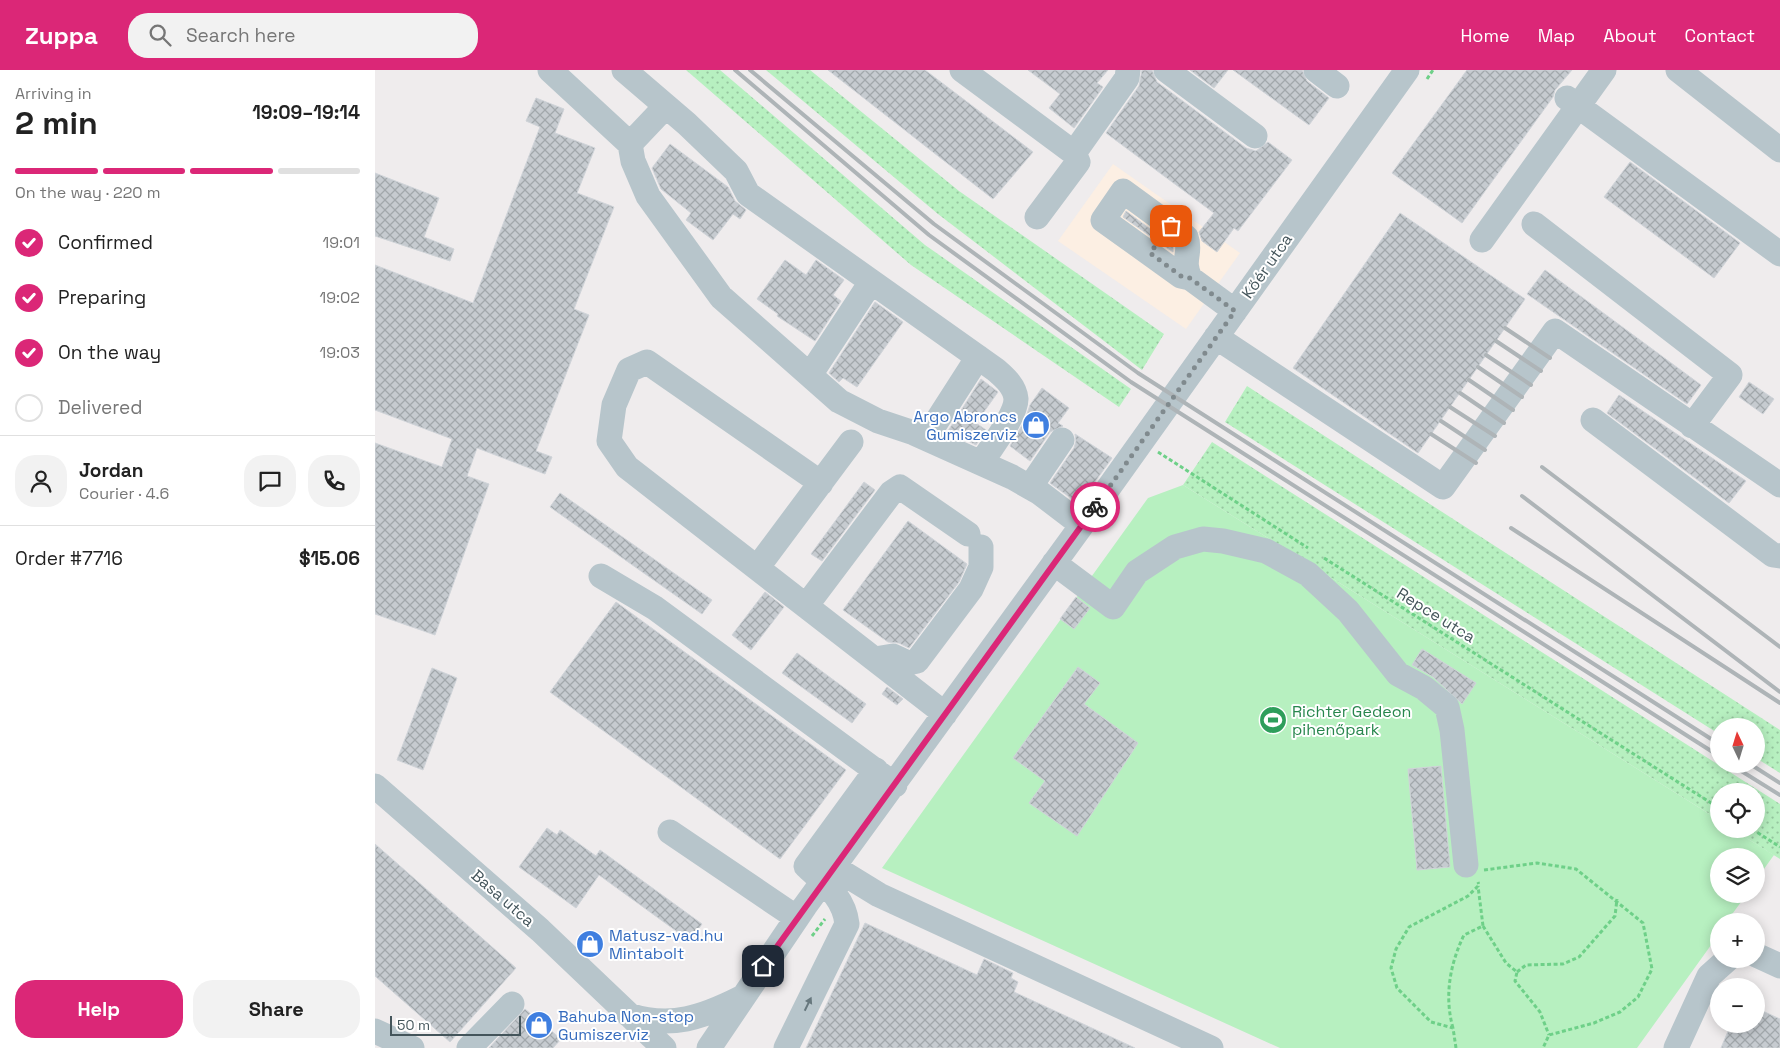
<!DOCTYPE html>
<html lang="en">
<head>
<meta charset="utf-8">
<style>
  :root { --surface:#fff; --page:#f2f2f2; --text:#222; --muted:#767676; --line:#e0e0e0; --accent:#db2777 }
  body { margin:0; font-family:"Space Grotesk",sans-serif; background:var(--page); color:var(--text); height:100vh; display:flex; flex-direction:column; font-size:19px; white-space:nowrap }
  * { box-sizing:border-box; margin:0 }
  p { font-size:16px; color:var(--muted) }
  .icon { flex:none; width:28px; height:28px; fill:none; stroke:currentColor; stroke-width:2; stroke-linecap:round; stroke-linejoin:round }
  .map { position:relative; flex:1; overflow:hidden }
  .side { display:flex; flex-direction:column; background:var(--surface); width:375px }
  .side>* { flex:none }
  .needle { width:32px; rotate:356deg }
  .fabs { position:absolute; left:1335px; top:648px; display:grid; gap:10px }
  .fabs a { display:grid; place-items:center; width:55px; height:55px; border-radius:50%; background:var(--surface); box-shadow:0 2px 12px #0003; font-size:25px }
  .scale { position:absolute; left:15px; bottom:12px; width:131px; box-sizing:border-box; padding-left:5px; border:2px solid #44555b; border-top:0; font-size:14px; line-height:18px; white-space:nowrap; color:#44555b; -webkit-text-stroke:4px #fff; paint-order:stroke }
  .pin { position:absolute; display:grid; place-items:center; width:42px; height:42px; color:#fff; margin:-21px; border-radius:10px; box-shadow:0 2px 8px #0006 }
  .courier { position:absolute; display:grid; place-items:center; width:50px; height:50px; margin:-25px; border:4px solid #db2777; border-radius:50%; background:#fff; color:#222; box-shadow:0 1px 6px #0007 }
  .head em { font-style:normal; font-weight:800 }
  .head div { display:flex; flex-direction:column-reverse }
  .head { display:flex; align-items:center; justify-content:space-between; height:85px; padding:0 15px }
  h1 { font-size:32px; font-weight:800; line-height:38px }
  .bar { display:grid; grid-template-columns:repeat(4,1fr); gap:8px 5px; align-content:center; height:60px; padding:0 15px }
  .bar i { height:6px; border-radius:4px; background:var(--line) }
  .bar .on { background:var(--accent) }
  .bar p { grid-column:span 4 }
  .line { display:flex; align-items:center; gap:12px; padding:0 15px; border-top:1px solid var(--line) }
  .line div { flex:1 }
  .round { display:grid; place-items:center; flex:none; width:52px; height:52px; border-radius:20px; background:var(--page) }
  ol { padding:0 15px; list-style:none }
  li { display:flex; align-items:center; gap:15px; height:55px }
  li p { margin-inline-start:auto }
  li .icon { padding:5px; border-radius:50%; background:var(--accent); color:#fff; stroke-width:4 }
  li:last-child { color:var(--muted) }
  li i { width:28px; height:28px; border:2px solid var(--line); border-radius:50% }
  .cta { display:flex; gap:10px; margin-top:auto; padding:10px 15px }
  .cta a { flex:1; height:58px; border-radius:20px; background:var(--accent); color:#fff; font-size:20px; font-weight:800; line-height:58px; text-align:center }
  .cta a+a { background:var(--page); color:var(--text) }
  header { display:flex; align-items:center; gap:30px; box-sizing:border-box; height:70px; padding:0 25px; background:var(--accent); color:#fff }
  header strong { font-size:24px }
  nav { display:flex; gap:28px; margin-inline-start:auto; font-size:18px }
  .search { width:350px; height:45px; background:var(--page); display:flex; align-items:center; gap:12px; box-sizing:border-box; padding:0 18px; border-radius:20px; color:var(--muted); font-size:19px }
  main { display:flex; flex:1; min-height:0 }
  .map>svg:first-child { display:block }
  .commercial { fill:#fcefe3 }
  .grass { fill:url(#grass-dots) }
  .pitch { fill:#b7f0c0 }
  .building { fill:url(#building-cross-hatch); stroke:#d0d4d9 }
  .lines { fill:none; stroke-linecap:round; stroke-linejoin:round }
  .path { stroke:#6ed088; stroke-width:3; stroke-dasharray:4 2.5; stroke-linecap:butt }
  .minor { stroke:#b7c5cb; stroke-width:25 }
  .rail { stroke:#aeb4b7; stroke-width:4 }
  .oneway { fill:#66777d }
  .done { stroke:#808a8e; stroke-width:5; stroke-dasharray:0 9 }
  .route { stroke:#db2777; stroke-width:6 }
  .labels { text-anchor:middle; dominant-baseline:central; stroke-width:4; stroke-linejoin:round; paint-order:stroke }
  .street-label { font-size:16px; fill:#44555b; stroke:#fff }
  .shop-label { font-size:16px; fill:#366cbe; stroke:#fff; text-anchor:start }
  .leisure-label { font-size:16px; fill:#27864d; stroke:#fff; text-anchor:start }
</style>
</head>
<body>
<header>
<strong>Zuppa</strong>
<div class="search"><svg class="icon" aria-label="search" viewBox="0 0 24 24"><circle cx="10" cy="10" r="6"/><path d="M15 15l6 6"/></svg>Search here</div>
<nav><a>Home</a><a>Map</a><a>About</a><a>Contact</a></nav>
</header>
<main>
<section class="side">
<div class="head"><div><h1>2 min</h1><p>Arriving in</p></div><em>19:09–19:14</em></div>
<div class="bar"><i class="on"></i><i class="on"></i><i class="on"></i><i></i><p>On the way · 220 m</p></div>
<ol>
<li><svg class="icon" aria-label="check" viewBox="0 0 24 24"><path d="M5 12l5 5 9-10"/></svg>Confirmed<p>19:01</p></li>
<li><svg class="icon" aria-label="check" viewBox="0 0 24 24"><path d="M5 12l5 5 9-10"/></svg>Preparing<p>19:02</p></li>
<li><svg class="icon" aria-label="check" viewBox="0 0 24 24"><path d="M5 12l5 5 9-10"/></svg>On the way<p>19:03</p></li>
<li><i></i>Delivered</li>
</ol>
<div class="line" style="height:90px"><a class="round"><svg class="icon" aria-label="person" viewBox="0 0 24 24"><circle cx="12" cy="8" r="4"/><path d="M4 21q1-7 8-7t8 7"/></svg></a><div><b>Jordan</b><p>Courier · 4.6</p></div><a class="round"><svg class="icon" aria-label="chat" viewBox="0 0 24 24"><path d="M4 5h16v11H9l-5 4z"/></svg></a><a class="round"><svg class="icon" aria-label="phone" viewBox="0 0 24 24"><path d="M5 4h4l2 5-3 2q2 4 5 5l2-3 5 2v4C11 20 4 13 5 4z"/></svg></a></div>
<div class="line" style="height:65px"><div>Order #7716</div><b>$15.06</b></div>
<div class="cta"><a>Help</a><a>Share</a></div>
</section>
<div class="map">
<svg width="1405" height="978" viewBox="0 0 1405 978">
  <defs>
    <pattern id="grass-dots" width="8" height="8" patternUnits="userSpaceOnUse" patternTransform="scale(1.25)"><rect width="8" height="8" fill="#b7f0c0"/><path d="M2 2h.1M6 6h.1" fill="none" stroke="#96c59f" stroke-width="1.8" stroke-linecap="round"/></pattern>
    <pattern id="building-cross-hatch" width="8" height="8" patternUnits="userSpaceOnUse" patternTransform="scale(1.25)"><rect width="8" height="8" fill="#c6cbd0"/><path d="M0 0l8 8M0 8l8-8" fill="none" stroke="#a2a8ac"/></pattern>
  </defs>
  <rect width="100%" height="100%" fill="#efeced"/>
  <path class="commercial" d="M738,94L865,183L811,259L683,171Z"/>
  <path class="grass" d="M311,0H345L550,175L756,319L744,337L536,195Z
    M391,0H435L584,121L789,264L767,300L563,144Z
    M872,316L1405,660V703L1381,688V656H1344V664L850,352Z
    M837,372L1405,734V789L1357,759H1381V721H1344V750L808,415Z"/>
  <path class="pitch" d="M808,415L1344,750V759H1357L1399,785L1381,810V786H1344V824H1372L1352,851H1344V864L1262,978H905L507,798L773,428Z"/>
  <path class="building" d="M453,0H550L658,82L618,129Z
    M653,0H733L722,13L728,17L699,58L674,38L685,24Z
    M767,0H777L782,12L871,78L881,81L893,72L917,90L863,161L859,158L842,182L827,171L824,162L839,143L731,63L764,16Z
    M815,0H853L839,18Z
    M858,0H927L932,11L954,28L934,55Z
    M1092,0H1197L1180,20L1178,27L1087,153L1017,103Z
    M161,28L189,39L180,63L220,78L202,123L239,137L199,239L214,245L161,381L177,387L170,404L102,378L92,406L114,414L60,565L0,544V373L67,397L77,369L0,340V195L98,233L165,57L151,51Z
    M295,74L353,117L360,131L371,140L365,149L358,144L338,170L311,150L316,143L286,119L277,98Z
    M1255,92L1365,173L1339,208L1229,127Z
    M0,103L64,128L49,167L79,179L75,191L0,166Z
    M751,141L798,176V182L748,147Z
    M1025,143L1150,229L1043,383L918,298Z
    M410,190L431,205L441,190L469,210L458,225L466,231L440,271L402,246L403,244L382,229Z
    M1170,200L1326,315L1312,334L1152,224Z
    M500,232L528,252L482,317L468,308L464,312L454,303Z
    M606,309L623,322L601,353L611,360L601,375L573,361Z
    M1374,312L1399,329L1388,344L1364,327Z
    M667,318L694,338L683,353L688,356L675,362L655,391L635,376L650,350L655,335Z
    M1244,325L1371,411L1354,433L1232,343Z
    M700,364L737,388L704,434L675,413L699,378L701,371Z
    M489,412L500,420L447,491L436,484Z
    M185,423L337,530L327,544L175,437Z
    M533,451L592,494L584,512L534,578L524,573L513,572L468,540Z
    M390,522L409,537L376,580L357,565Z
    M701,527L715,538L699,559L685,549Z
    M241,532L471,700L405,789L175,622Z
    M1047,579L1101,613L1087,634L1058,607L1037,595Z
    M422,583L491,634L477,653L407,603Z
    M703,597L725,613L709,634L763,673L702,766L654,733L670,711L638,688Z
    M57,598L82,608L48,700L22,690Z
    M512,617L528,629L522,635L507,624Z
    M1066,696L1075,797L1042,800L1033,699Z
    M172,758L182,765L185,760L221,786L225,780L327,854L315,871L224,805L201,838L144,797Z
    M0,774L141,898L75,972L0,906Z
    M490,853L602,905L609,889L638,903L636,908L643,912L639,922L760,978H431Z
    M1381,938L1405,949V978H1346L1356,954H1381Z
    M150,939L186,969L178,978H114Z"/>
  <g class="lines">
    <path class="path" d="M1052,9L1058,0
      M783,382L933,478
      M949,488L1344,738
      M1377,759L1405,777
      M1109,800L1162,793L1201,799L1268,853L1277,899L1263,927L1245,942L1219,953L1174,965L1168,978
      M1108,856L1131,893L1142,902L1140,911L1165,942L1174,965
      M437,866L450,849
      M1142,902L1151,895L1188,894L1204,887L1240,846L1242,829
      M1078,958C1069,926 1075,894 1089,865L1108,856L1103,816
      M1081,978L1078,958L1056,952L1022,918L1016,898L1021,879L1034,857L1093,826L1104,815L1103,812"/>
    <path class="minor" d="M175,0L255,74L258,91L273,126L346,227L464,331L503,351L539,363L637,407L665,423L707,455
      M249,0L312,54L361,101L373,124L621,300C629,307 640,316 641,329C641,346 616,377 607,392
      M587,0L699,83L703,92L662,147
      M791,0L880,66
      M941,0L962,16
      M1303,0L1405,80
      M1192,28L1405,184
      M255,74L291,36
      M699,83L752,8L753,0
      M1159,154L1355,305L1317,356
      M1107,170L1229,0
      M815,208C806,189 817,183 811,167L748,121L728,150L806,206L815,208L860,241
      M841,267L1068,417L1180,261L1405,415
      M435,305L496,212
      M1218,350L1398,485L1405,486
      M551,368L603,287
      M446,413L272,292L254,300L239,335L234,371L252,397L570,644
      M655,417L687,370
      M679,493L738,537L762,502L800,477L828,469L848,471L891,481L933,504L973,541L1023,604L1049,618L1072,637L1077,660L1091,795
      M382,498L476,372
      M226,506L280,538L520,715
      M431,536L516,423L525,417L593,464
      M500,589L518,586L533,593L542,591L596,519L606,497V477
      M0,716L165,860L289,978
      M295,762L422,848
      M460,798L504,825L836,978
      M1381,885L1405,896
      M254,945C296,959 328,947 366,928
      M0,961L37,978
      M94,978L137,934
      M334,978L430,836L707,455L1032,0
      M411,978L472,854C469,827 450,814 431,796L501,700
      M1301,978L1334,906L1353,889"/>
    <path class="rail" d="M360,0L554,165L756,312L1344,686
      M375,0L559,154L763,303L1344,674
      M1130,258L1175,288
      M1121,271L1166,301
      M1111,285L1156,315
      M1103,297L1147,327
      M1094,310L1138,340
      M1085,323L1129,353
      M1075,337L1120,366
      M1066,351L1110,380
      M1056,364L1101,393
      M1167,397L1405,577
      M1147,426L1405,622
      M1136,458L1405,633
      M1355,694L1405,725
      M1375,694L1405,713"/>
  </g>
  <defs><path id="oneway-solid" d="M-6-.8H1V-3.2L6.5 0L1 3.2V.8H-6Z" transform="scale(1.25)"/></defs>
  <use class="oneway" href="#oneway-solid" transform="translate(433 934) rotate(-64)"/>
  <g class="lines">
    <path class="done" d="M720,437L860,241L815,208L806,206L775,183L796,156"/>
    <path class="route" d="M388,896L720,437"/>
  </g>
  <defs>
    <g id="shop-disc" transform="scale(1.4375)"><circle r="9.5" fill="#3f7fe0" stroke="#fff"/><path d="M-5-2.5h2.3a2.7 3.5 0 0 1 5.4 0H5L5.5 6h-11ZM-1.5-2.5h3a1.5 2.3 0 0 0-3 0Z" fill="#fff"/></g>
    <g id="stadium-disc" transform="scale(1.4375)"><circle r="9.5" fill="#2e9e5b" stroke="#fff"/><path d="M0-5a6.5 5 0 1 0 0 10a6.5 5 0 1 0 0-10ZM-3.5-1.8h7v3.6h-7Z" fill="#fff"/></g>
  </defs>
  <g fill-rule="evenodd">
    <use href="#shop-disc" x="661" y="355"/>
    <use href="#stadium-disc" x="898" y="650"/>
    <use href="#shop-disc" x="215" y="874"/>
    <use href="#shop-disc" x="164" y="955"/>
  </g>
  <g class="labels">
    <g class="street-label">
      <text transform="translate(892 196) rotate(-55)">Kőér utca</text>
      <text transform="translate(1061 545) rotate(32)">Repce utca</text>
      <text transform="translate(128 828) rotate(41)">Basa utca</text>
    </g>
    <g class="shop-label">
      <text x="642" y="346" text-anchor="end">Argo Abroncs<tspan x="642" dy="18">Gumiszerviz</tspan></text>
      <text x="234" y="865">Matusz-vad.hu<tspan x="234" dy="18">Mintabolt</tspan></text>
      <text x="183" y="946">Bahuba Non-stop<tspan x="183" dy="18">Gumiszerviz</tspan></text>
    </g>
    <g class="leisure-label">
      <text x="917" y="641">Richter Gedeon<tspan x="917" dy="18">pihenőpark</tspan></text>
    </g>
  </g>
</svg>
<div class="fabs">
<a><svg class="needle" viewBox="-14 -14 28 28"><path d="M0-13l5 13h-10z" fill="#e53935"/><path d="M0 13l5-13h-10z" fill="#767676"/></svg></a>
<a><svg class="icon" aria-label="locate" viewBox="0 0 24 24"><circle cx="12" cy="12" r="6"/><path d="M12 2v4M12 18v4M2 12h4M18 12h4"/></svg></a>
<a><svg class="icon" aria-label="layers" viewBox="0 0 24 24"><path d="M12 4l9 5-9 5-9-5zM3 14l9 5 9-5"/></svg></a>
<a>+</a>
<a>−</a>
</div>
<div class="scale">50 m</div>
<div class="pin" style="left:796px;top:156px;background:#ea580c"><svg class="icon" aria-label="bag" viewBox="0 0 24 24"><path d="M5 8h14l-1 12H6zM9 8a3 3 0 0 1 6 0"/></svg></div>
<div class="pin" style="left:388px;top:896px;background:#1f2937"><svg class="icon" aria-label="home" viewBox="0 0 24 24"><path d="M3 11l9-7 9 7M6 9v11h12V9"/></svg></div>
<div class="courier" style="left:720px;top:437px"><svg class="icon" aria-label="bike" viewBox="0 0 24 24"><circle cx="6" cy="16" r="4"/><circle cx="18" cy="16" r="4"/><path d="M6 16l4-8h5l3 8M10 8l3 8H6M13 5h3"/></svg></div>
</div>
</main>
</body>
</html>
